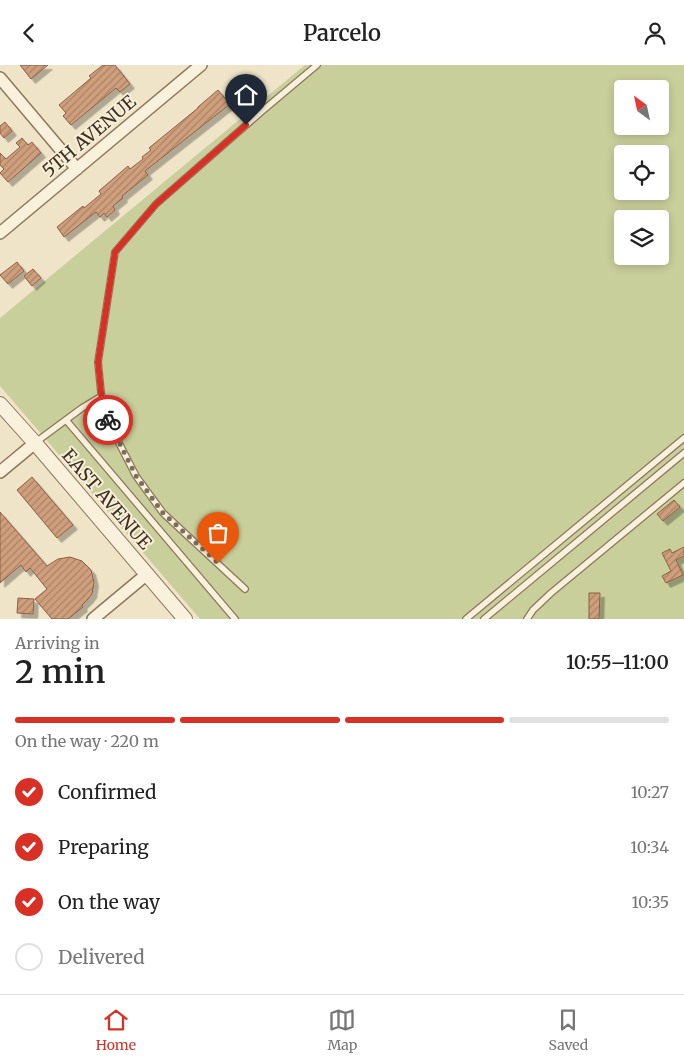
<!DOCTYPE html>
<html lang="en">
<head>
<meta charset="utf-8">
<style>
  :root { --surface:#fff; --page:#f2f2f2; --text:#222; --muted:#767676; --line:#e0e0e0; --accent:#d93025 }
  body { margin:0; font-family:Merriweather,serif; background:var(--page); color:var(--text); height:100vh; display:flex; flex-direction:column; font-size:19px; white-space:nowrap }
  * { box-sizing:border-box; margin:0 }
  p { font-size:16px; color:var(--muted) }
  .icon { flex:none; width:28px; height:28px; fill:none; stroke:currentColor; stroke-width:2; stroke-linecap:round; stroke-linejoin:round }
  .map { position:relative; height:554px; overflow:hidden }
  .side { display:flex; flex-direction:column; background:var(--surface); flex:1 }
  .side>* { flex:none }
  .needle { width:32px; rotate:327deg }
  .tools { position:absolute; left:614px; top:15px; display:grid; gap:10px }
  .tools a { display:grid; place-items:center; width:55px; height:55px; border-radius:5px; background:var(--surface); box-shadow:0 2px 8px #0003; font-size:25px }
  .pin { position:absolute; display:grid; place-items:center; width:42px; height:42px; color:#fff; margin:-51px -21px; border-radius:50% 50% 50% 0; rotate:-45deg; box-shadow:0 0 5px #0007 }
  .pin .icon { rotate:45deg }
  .courier { position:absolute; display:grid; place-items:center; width:50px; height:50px; margin:-25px; border:4px solid #d93025; border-radius:50%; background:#fff; color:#222; box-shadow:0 1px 6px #0007 }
  .headline em { font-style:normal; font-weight:600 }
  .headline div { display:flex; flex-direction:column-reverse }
  .headline { display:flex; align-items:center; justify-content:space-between; height:85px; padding:0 15px }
  h1 { font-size:32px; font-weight:600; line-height:38px }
  .bar { display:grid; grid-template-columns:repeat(4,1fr); gap:8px 5px; align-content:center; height:60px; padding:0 15px }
  .bar i { height:6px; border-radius:4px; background:var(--line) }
  .bar .selected { background:var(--accent) }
  .bar p { grid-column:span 4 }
  ol { padding:0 15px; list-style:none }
  li { display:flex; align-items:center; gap:15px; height:55px }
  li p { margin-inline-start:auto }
  li .icon { padding:5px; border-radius:50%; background:var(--accent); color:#fff; stroke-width:4 }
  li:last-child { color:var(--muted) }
  li i { width:28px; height:28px; border:2px solid var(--line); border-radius:50% }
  header { display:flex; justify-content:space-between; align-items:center; height:65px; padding:0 15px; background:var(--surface); font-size:22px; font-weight:600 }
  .tabs { display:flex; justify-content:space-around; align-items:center; height:70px; border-top:1px solid var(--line); background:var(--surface); font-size:14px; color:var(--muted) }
  .tabs a { display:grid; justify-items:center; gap:2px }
  .tabs .selected { color:var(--accent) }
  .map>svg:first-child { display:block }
  .grass { fill:#c9cf9b; fill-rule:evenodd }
  .building { fill:url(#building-hatch); stroke:#8d5f41; filter:url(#shadow) }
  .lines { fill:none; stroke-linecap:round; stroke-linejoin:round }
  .service-casing { stroke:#8d765c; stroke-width:8 }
  .minor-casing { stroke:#8d765c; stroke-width:14 }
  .tertiary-casing { stroke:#8d765c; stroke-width:16 }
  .service { stroke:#faf1dc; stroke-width:5.5 }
  .minor { stroke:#faf1dc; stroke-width:11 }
  .tertiary { stroke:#faf1dc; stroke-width:14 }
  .done { stroke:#7c6e5b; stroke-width:5; stroke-dasharray:0 9 }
  .route { stroke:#d93025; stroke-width:6 }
  .labels { text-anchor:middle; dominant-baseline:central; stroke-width:4; stroke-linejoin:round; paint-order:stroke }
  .street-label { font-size:18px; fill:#3d2e20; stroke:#f7eed8 }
</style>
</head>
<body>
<header><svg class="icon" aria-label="back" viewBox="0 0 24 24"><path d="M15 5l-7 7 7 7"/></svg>Parcelo<svg class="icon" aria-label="person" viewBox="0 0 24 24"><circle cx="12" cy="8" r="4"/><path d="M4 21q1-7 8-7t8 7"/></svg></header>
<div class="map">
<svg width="684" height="554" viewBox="0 0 684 554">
  <defs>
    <pattern id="building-hatch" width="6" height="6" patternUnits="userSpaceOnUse" patternTransform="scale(1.25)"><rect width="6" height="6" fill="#cf9f7d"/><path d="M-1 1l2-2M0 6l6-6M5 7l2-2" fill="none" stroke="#a98266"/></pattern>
    <filter id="shadow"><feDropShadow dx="4.5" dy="4.5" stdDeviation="0" flood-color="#0004"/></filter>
  </defs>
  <rect width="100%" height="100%" fill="#f0e4c8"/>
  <path class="grass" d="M305,0H684V554H200L0,321V253ZM622,24H660V61H622ZM622,89H660V126H622ZM622,154H660V191H622Z"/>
  <path class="building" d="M20,0H48L31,14Z
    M103,0H115L130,19L120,27L116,23L71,60L63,51L66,48L59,40L91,13L89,11Z
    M218,25L230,39L145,106L148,110L122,131L123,133L113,141L115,145L107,152L104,148L100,152L96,147L64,172L57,162L83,141L84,143L101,129L99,126L128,101L130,104L143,94L142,92L151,85L149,83L198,43V42Z
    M5,57L12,66L4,73L0,68V61Z
    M22,73L28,80L32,77L41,88L8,117L0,108L4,104L0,100V88L6,94L20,82L16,78Z
    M17,197L24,206L8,219L0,210Z
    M33,204L41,213L32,221L24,211Z
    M32,412L73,460L57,473L17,425Z
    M674,435L680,442L663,456L657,449Z
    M0,447L47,501L58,494L70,492L82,496L91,505L94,517L92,529L88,534L82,540L83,542L68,554H52L35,534L47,524L30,503L26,507L21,500L0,518Z
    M684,482V491L676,495L683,510L666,518L662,511L671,506L662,488L670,484L672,488Z
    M589,528H600L599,554H589Z
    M18,533L34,534L33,549L17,548Z"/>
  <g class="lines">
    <g class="service-casing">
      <path id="service" d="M66,355L235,554
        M36,377L82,343L102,331
        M245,524L163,448L136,411L103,347L98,297L115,187L156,139L261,47L317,0
        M466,554L684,373
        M484,554L684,388
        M527,554L533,545L551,528L684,418"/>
    </g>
    <g class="minor-casing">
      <path id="minor" d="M0,13L77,104
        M0,168L201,0
        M0,407L35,378
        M93,554L147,509"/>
    </g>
    <g class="tertiary-casing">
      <path id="tertiary" d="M0,339L35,378L185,554"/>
    </g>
    <use href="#service" class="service"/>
    <use href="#minor" class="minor"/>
    <use href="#tertiary" class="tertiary"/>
  </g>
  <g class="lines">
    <path class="done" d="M108,355L136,411L163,448L218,498"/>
    <path class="route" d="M108,355L103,347L98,297L115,187L156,139L246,60"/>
  </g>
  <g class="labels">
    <g class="street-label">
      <text transform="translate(89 71) rotate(-40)">5TH AVENUE</text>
      <text transform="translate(107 434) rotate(49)">EAST AVENUE</text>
    </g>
  </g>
</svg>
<div class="tools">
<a><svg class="needle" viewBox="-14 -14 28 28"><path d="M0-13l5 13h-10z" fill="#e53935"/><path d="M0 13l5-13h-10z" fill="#767676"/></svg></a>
<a><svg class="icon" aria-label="locate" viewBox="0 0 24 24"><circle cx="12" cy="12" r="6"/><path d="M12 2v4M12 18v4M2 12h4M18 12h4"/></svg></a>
<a><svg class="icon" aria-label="layers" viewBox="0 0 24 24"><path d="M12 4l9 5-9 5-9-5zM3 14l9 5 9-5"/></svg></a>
</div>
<div class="pin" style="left:218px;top:498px;background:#ea580c"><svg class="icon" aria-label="bag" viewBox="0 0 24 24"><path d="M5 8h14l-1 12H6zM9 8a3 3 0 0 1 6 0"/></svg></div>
<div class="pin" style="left:246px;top:60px;background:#1f2937"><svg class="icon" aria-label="home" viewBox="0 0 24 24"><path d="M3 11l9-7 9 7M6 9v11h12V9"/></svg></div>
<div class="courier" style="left:108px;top:355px"><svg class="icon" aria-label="bike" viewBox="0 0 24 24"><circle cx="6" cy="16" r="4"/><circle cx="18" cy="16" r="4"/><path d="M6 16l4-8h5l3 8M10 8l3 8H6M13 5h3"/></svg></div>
</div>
<section class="side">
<div class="headline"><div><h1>2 min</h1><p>Arriving in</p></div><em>10:55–11:00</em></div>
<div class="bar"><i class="selected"></i><i class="selected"></i><i class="selected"></i><i></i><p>On the way · 220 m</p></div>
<ol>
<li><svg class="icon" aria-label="check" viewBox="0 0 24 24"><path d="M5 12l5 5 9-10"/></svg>Confirmed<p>10:27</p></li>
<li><svg class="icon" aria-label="check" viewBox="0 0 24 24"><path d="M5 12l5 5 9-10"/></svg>Preparing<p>10:34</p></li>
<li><svg class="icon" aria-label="check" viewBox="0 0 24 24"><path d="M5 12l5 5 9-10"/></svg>On the way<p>10:35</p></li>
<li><i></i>Delivered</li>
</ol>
</section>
<nav class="tabs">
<a class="selected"><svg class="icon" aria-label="home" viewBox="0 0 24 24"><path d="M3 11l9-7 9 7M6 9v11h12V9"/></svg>Home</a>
<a><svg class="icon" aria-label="map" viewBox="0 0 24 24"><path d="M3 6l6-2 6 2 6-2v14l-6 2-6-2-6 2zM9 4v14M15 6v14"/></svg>Map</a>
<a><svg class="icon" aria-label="saved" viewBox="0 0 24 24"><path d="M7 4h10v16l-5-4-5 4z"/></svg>Saved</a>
</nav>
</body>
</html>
